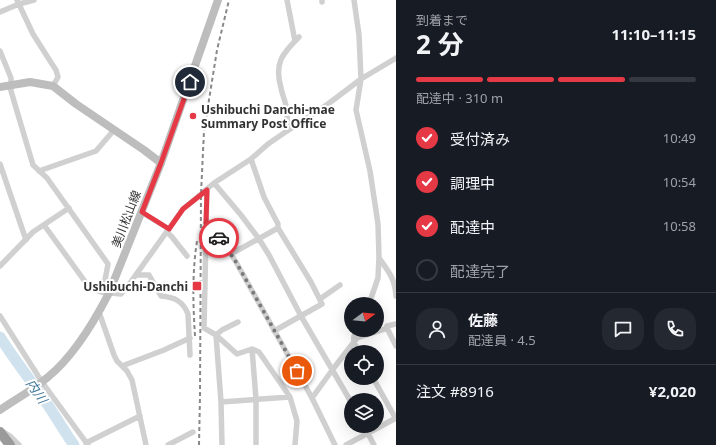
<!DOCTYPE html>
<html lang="ja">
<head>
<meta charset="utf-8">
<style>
  :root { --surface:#171b24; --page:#242831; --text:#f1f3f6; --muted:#9ea1a6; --line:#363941; --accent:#e63946 }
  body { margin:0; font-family:"Noto Sans","Noto Sans JP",sans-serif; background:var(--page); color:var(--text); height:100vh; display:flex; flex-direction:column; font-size:15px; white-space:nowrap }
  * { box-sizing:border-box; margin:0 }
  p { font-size:13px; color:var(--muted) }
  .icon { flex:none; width:22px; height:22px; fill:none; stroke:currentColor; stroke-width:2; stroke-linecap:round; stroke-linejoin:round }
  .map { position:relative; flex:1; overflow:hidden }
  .drawer { display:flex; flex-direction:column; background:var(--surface); width:320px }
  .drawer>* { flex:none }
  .needle { width:26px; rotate:74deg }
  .controls { position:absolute; left:344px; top:297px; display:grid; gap:8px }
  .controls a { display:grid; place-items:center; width:40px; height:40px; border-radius:50%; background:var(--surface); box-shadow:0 4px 16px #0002; font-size:20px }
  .pin { position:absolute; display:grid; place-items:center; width:34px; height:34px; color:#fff; margin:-17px; border:2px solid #fff; border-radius:50%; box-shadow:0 1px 4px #0007 }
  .courier { position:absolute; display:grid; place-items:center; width:40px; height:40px; margin:-20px; border:3px solid #e63946; border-radius:50%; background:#fff; color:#222; box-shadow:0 1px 5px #0007 }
  .head em { font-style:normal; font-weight:700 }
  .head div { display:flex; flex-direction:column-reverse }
  .head { display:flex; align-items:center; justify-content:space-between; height:68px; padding:0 20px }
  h1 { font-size:26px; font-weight:700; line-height:30px }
  .bar { display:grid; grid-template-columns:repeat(4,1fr); gap:6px 4px; align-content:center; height:48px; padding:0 20px }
  .bar i { height:5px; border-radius:3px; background:var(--line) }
  .bar .on { background:var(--accent) }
  .bar p { grid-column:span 4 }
  .line { display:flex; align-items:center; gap:10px; padding:0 20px; border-top:1px solid var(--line) }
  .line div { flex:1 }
  .round { display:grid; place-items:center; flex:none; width:42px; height:42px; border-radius:16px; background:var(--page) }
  ol { padding:0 20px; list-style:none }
  li { display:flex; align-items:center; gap:12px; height:44px }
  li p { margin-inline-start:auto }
  li .icon { padding:4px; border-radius:50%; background:var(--accent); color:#fff; stroke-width:4 }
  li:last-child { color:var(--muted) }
  li i { width:22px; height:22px; border:2px solid var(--line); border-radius:50% }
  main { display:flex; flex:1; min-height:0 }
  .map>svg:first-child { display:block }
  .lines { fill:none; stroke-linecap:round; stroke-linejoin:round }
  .river { stroke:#cfe2ee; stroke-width:11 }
  .street { stroke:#d0d0d0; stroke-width:5.5 }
  .secondary { stroke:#bdbdbd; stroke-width:8 }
  .highway { stroke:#9a9a9a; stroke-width:10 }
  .rail { stroke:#888; stroke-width:2; stroke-dasharray:4 3; stroke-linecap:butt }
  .done { stroke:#7a7a7a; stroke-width:4; stroke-dasharray:0 7.2 }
  .route { stroke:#e63946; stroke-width:5 }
  .poi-dot { fill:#e63946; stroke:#fff; stroke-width:1.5 }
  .labels { text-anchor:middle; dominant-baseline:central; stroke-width:4; stroke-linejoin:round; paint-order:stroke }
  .poi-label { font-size:12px; font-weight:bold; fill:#333; stroke:#fff; text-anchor:start }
  .street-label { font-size:12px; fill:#333; stroke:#fff }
  .water-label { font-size:13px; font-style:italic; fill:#3f7597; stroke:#fff }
</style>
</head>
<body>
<main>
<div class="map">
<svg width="396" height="445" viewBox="0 0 396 445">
  <rect width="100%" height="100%" fill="#fff"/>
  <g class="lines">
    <path class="river" d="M0,337C13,358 29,378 43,398C54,413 63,430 74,445"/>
    <path class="street" d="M17,0L33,34L52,64L56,70L58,77L53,86
      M287,0L295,41
      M322,0V2
      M354,0L359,35L361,79L356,110L370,171L378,224L379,257L378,278L369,304
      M0,12L19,4L34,0
      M0,51L11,78V91L33,165L47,178L108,264L105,280L94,290
      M287,131C287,123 288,113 286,106C285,100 282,94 281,88C274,63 282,54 299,37
      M251,159L264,197L278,224V228
      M0,164L26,240
      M39,171L96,151L114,130
      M214,183L241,215L259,239L269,255L301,316L351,402
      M207,190L204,328L216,335L237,354L252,349L259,352L290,397L297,421L295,445
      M141,212L169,229
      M206,223L227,248L236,262L312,398L335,445
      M44,225L89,287L101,292L121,294L130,283L183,209L214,183L251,159L268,144L287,131L328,104L361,79L396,58
      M167,232L172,237L187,256
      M231,254L278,228L311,282L322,304L274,331
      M379,258C389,272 395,279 396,296
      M0,266L33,232L69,208
      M136,275H149L161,296C174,297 183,301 188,314L190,355
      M320,299L340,285
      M99,312L114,355L117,361L127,371L132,380L146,445
      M0,316L42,382L88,445
      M385,329L388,330L396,346
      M357,330C351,339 354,343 359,352
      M252,349L256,399V445
      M122,366L164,350L190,338
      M373,378L396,419
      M312,398L333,369L357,338L385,329L387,326L396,324
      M221,402L290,397
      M364,426L374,445
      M2,431L10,436L19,445
      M86,443L140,416
      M168,445L193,432
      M222,445L221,402L216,335L222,330L238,322
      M346,445L396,418"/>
    <path class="secondary" d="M0,87L30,82L53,86L76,104L144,150L161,163
      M0,410C16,399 33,390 48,377C74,356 94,322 109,293L161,163L218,0"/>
    <path class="highway" d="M0,432L10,445"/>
    <path class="rail" d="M195,336C193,304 192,273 197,241
      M199,445L200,396L201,194L204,131L217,50L229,0"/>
  </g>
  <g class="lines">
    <path class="done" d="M219,238L227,248L236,262L297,371"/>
    <path class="route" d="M190,82L161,163L142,212L169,229L183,209L207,190L206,223L219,238"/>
  </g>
  <g class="poi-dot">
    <circle cx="193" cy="116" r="4"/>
    <rect x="192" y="281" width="10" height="10" rx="2"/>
  </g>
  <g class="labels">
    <g class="poi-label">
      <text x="201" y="109">Ushibuchi Danchi-mae<tspan x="201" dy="14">Summary Post Office</tspan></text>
      <text x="188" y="286" text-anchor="end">Ushibuchi-Danchi</text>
    </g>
    <g class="street-label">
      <text transform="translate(126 219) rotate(-69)">美川松山線</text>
    </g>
    <g class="water-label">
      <text transform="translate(37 391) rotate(56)">内川</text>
    </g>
  </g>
</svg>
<div class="controls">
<a><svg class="needle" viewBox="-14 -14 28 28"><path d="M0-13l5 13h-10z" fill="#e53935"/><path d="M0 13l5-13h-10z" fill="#9ea1a6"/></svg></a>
<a><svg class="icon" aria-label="locate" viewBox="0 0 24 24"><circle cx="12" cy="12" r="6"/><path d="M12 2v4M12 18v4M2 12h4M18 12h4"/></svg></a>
<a><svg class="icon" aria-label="layers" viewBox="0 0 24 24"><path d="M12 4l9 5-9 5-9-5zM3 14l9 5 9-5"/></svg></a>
</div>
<div class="pin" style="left:297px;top:371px;background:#ea580c"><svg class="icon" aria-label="bag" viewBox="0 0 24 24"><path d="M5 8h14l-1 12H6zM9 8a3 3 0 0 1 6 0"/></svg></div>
<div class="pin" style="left:190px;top:82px;background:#1f2937"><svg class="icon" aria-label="home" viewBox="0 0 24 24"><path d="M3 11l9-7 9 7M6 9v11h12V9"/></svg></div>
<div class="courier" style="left:219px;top:238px"><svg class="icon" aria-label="car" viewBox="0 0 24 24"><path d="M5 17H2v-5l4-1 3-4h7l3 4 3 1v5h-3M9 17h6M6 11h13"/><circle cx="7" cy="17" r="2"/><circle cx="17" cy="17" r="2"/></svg></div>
</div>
<section class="drawer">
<div class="head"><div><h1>2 分</h1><p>到着まで</p></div><em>11:10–11:15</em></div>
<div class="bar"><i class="on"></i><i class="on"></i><i class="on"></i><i></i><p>配達中 · 310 m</p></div>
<ol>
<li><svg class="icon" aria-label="check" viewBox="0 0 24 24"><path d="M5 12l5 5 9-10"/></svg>受付済み<p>10:49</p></li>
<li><svg class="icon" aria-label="check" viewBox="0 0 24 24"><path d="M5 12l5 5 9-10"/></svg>調理中<p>10:54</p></li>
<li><svg class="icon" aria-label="check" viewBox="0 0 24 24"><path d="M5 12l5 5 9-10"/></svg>配達中<p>10:58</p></li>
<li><i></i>配達完了</li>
</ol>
<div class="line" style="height:72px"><a class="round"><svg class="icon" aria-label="person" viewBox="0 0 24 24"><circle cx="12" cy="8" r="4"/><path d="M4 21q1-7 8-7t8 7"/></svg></a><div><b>佐藤</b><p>配達員 · 4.5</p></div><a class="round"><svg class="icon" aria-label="chat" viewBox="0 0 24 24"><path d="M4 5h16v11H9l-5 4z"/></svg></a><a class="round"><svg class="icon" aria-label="phone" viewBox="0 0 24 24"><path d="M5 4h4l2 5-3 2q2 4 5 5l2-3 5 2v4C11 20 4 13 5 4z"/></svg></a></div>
<div class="line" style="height:52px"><div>注文 #8916</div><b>¥2,020</b></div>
</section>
</main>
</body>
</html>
